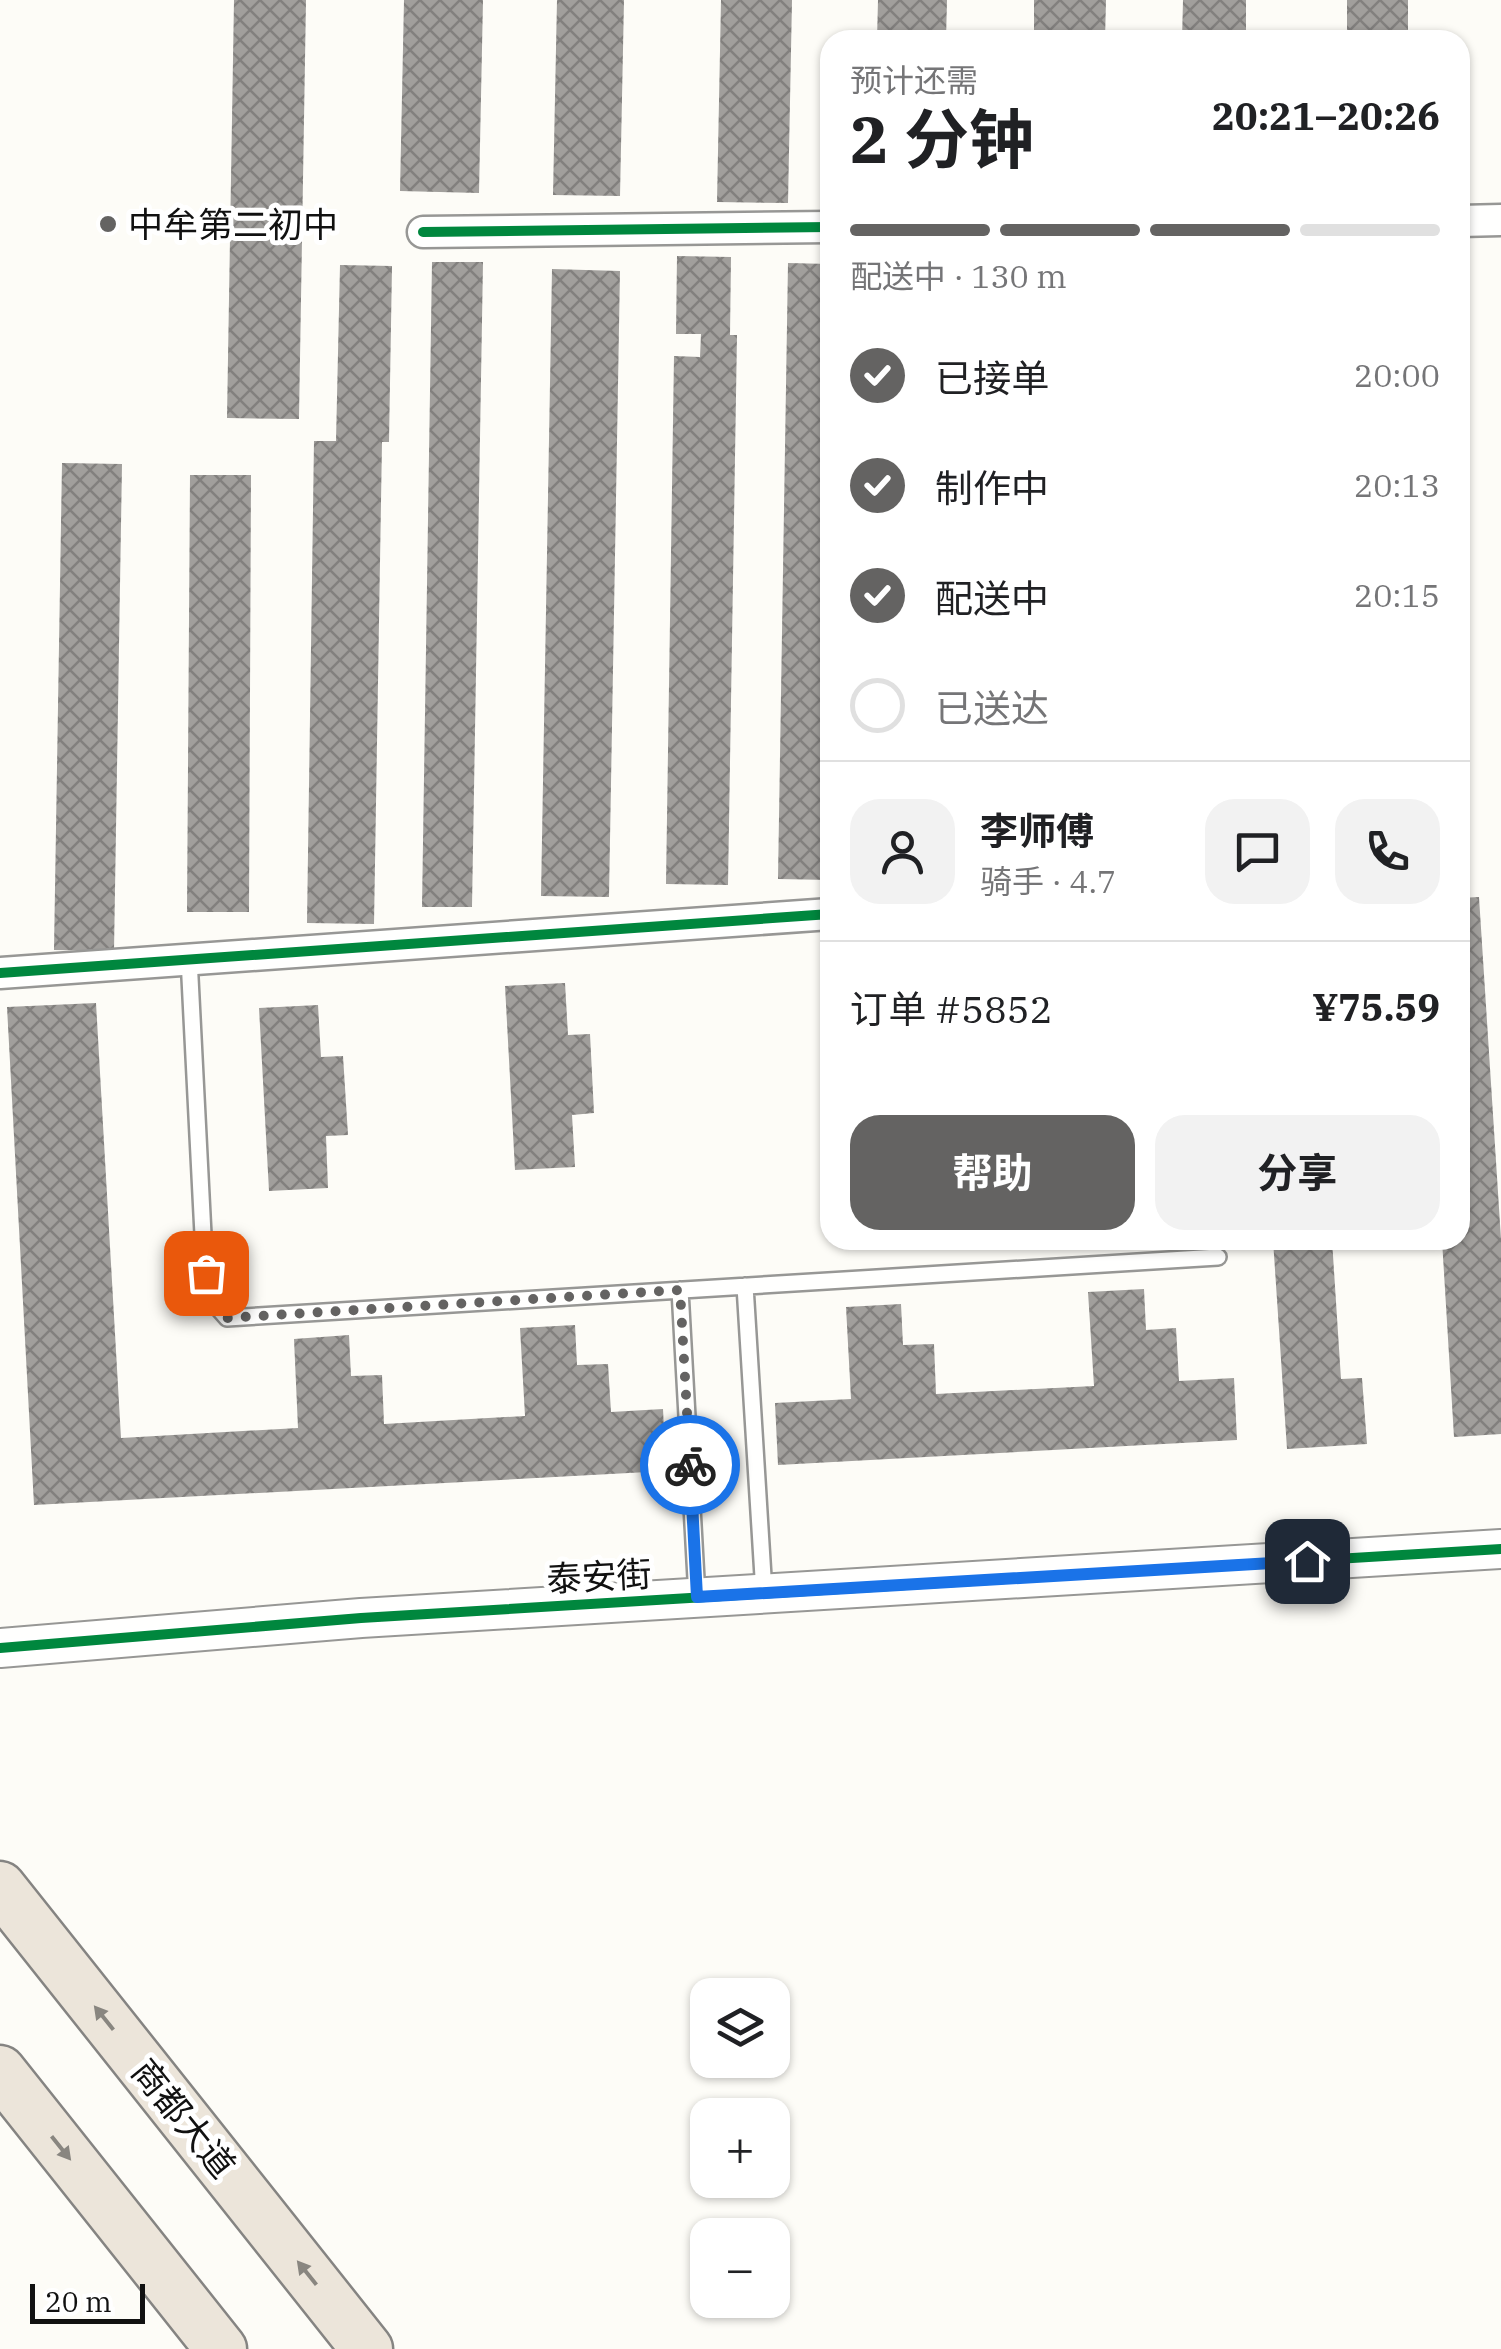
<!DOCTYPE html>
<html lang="zh">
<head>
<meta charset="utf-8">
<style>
  :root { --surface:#fff; --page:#f2f2f2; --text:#202124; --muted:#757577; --line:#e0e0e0; --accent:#646362 }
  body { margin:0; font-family:"IBM Plex Serif","Noto Sans SC",serif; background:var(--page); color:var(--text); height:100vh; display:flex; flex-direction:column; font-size:38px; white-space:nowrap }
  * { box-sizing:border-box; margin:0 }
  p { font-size:32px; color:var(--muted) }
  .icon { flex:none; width:55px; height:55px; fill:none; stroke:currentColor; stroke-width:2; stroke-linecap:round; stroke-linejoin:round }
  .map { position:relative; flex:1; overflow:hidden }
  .panel { position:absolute; left:820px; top:30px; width:650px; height:1220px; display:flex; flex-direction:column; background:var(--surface); border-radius:30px; box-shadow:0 2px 8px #0004 }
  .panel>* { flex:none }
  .controls { position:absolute; left:690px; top:1978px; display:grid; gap:20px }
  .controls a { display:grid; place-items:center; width:100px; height:100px; border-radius:20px; background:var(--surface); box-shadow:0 2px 8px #0004; font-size:50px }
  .scale { position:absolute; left:30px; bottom:25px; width:115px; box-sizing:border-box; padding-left:10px; border:5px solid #111; border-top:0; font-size:28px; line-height:35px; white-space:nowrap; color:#111; -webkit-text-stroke:8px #fff; paint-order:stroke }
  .pin { position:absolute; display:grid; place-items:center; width:85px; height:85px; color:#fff; margin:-42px; border-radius:20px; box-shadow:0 5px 15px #0006 }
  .courier { position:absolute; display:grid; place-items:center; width:100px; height:100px; margin:-50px; border:8px solid #1a73e8; border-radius:50%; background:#fff; color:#222; box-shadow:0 2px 12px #0007 }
  .summary em { font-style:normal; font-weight:700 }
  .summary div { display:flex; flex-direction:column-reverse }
  .summary { display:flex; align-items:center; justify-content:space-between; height:170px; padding:0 30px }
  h1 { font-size:65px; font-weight:700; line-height:75px }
  .bar { display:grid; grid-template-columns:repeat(4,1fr); gap:15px 10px; align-content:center; height:120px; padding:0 30px }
  .bar i { height:12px; border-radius:8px; background:var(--line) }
  .bar .active { background:var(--accent) }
  .bar p { grid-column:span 4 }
  .line { display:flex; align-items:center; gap:25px; padding:0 30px; border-top:2px solid var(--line) }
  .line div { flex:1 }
  .round { display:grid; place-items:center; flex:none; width:105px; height:105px; border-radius:30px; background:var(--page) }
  ol { padding:0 30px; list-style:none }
  li { display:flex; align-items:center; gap:30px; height:110px }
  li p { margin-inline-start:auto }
  li .icon { padding:10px; border-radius:50%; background:var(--accent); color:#fff; stroke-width:4 }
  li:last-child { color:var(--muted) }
  li i { width:55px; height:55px; border:5px solid var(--line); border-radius:50% }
  .cta { display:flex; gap:20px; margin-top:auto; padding:20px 30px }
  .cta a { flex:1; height:115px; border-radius:30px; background:var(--accent); color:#fff; font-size:40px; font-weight:700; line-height:115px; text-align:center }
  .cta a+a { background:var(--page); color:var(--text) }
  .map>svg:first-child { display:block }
  .building { fill:url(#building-cross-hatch) }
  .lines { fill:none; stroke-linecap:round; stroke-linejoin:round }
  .service-casing { stroke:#979795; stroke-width:20 }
  .minor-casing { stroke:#979795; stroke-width:35 }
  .tertiary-casing { stroke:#979795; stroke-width:42 }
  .trunk-casing { stroke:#858482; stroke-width:55 }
  .service { stroke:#fffffe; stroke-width:15 }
  .minor { stroke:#fffffe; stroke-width:30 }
  .tertiary { stroke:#fffffe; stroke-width:38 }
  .trunk { stroke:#ece5da; stroke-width:50 }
  .cycleway-casing { stroke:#fff; stroke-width:16 }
  .cycleway { stroke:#00873e; stroke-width:10 }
  .oneway { fill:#898680 }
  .done { stroke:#646362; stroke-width:10; stroke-dasharray:0 18 }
  .route { stroke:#1a73e8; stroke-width:12 }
  .poi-dot { fill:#646362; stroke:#fff; stroke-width:4 }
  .labels { text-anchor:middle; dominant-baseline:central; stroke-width:10; stroke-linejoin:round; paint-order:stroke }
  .poi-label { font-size:35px; fill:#111; stroke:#fff; text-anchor:start }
  .street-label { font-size:35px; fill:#111; stroke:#fff }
</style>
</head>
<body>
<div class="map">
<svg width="1501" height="2349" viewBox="0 0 1501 2349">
  <defs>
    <pattern id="building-cross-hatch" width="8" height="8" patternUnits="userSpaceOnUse" patternTransform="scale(2.5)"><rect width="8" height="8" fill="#a19f9c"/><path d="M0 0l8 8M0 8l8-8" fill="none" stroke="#82807e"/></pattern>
  </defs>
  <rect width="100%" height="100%" fill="#fdfcf7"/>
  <path class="building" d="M234,0H306L299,419L227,418Z
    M404,0H483L479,193L400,191Z
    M557,0H624L620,196L553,195Z
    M721,0H792L788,203L717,202Z
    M878,0H947L946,40H877Z
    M1034,0H1106L1105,40H1034Z
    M1183,0H1246V40H1182Z
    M1347,0H1408V40H1347Z
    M677,256L731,257L730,335H737L728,885L666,884L674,356L700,357L701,334H676Z
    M432,262H483L472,907H422Z
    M788,263L830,264V880L778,879Z
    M340,265L392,266L389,442H382L374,924L307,923L314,441H336Z
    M552,269L620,271L609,897L541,896Z
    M62,463L122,464L114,951L54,950Z
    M190,475H251L249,912H187Z
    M1479,897L1501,1239V1434L1454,1437L1442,1240H1460V898Z
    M565,983L568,1035L590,1034L594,1113L572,1115L575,1167L515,1170L505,986Z
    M96,1003L121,1438L298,1428L294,1339L349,1335L351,1376L382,1375L384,1424L525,1416L520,1328L575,1325L577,1365L608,1364L611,1412L663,1409L666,1471L34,1505L7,1007Z
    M318,1005L321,1057L343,1056L348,1135L326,1136L328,1188L269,1191L259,1008Z
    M1273,1240H1332L1341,1379L1362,1378L1367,1444L1287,1449Z
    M1144,1289L1146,1330L1176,1328L1179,1381L1234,1378L1237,1440L778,1465L775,1403L851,1399L846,1307L901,1304L903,1345L934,1344L936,1394L1094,1386L1088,1292Z"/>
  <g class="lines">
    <g class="service-casing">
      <path id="service" d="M189,958L206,1294L227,1318L1218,1257
        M745,1286L764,1593
        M680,1290L697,1597"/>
    </g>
    <g class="minor-casing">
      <path id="minor" d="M1460,221L1501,220
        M423,232L830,227
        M0,973L830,914"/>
    </g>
    <g class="tertiary-casing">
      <path id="tertiary" d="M0,1648L361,1618L1501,1549"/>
    </g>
    <g class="trunk-casing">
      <path id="trunk" d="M0,1887L367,2349
        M0,2071L221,2349"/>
    </g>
    <use href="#service" class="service"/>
    <use href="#minor" class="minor"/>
    <use href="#tertiary" class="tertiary"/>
    <use href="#trunk" class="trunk"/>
    <g class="cycleway-casing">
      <path id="cycleway" d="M423,232L830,227
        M0,973L830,914
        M0,1648L361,1618L1501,1549"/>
    </g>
    <use href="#cycleway" class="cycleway"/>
  </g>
  <defs><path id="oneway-solid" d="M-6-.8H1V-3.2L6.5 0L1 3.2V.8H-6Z" transform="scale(2.5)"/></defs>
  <g class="oneway">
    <use href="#oneway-solid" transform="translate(104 2018) rotate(-129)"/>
    <use href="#oneway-solid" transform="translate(61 2148) rotate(51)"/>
    <use href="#oneway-solid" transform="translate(307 2273) rotate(-129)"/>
  </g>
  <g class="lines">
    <path class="done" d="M206,1273V1294L226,1318L680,1290L690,1465"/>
    <path class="route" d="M690,1465L697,1597L1307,1561"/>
  </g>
  <circle class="poi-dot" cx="108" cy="224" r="10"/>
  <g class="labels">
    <g class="poi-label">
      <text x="128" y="224">中牟第二初中</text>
    </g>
    <g class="street-label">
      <text transform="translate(599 1576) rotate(-3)">泰安街</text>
      <text transform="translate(184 2118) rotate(51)">商都大道</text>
    </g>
  </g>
</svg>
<div class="controls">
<a><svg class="icon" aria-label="layers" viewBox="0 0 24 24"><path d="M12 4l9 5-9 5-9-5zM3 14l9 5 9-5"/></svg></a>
<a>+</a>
<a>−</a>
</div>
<div class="scale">20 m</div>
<div class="pin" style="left:206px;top:1273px;background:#ea580c"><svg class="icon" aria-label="bag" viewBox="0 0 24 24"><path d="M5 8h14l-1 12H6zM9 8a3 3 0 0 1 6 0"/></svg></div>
<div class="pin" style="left:1307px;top:1561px;background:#1f2937"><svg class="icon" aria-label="home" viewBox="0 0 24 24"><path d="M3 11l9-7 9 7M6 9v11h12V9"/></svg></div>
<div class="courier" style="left:690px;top:1465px"><svg class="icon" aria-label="bike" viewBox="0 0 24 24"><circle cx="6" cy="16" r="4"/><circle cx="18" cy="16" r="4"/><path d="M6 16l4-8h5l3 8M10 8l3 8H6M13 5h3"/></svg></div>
<section class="panel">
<div class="summary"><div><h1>2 分钟</h1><p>预计还需</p></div><em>20:21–20:26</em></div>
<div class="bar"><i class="active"></i><i class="active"></i><i class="active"></i><i></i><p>配送中 · 130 m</p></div>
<ol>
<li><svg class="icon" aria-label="check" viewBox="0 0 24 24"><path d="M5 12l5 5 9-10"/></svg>已接单<p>20:00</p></li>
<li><svg class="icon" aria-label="check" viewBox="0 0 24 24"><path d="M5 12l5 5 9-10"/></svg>制作中<p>20:13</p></li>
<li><svg class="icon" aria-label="check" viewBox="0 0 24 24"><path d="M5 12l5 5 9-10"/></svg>配送中<p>20:15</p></li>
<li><i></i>已送达</li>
</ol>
<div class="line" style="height:180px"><a class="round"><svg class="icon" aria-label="person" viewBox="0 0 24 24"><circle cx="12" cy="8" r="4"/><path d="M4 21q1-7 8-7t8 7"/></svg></a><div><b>李师傅</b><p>骑手 · 4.7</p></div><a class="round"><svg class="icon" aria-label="chat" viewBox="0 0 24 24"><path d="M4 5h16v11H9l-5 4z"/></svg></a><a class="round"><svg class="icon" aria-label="phone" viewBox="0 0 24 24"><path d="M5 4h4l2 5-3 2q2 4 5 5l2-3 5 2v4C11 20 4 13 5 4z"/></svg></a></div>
<div class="line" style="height:130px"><div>订单 #5852</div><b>¥75.59</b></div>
<div class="cta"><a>帮助</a><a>分享</a></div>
</section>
</div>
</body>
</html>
